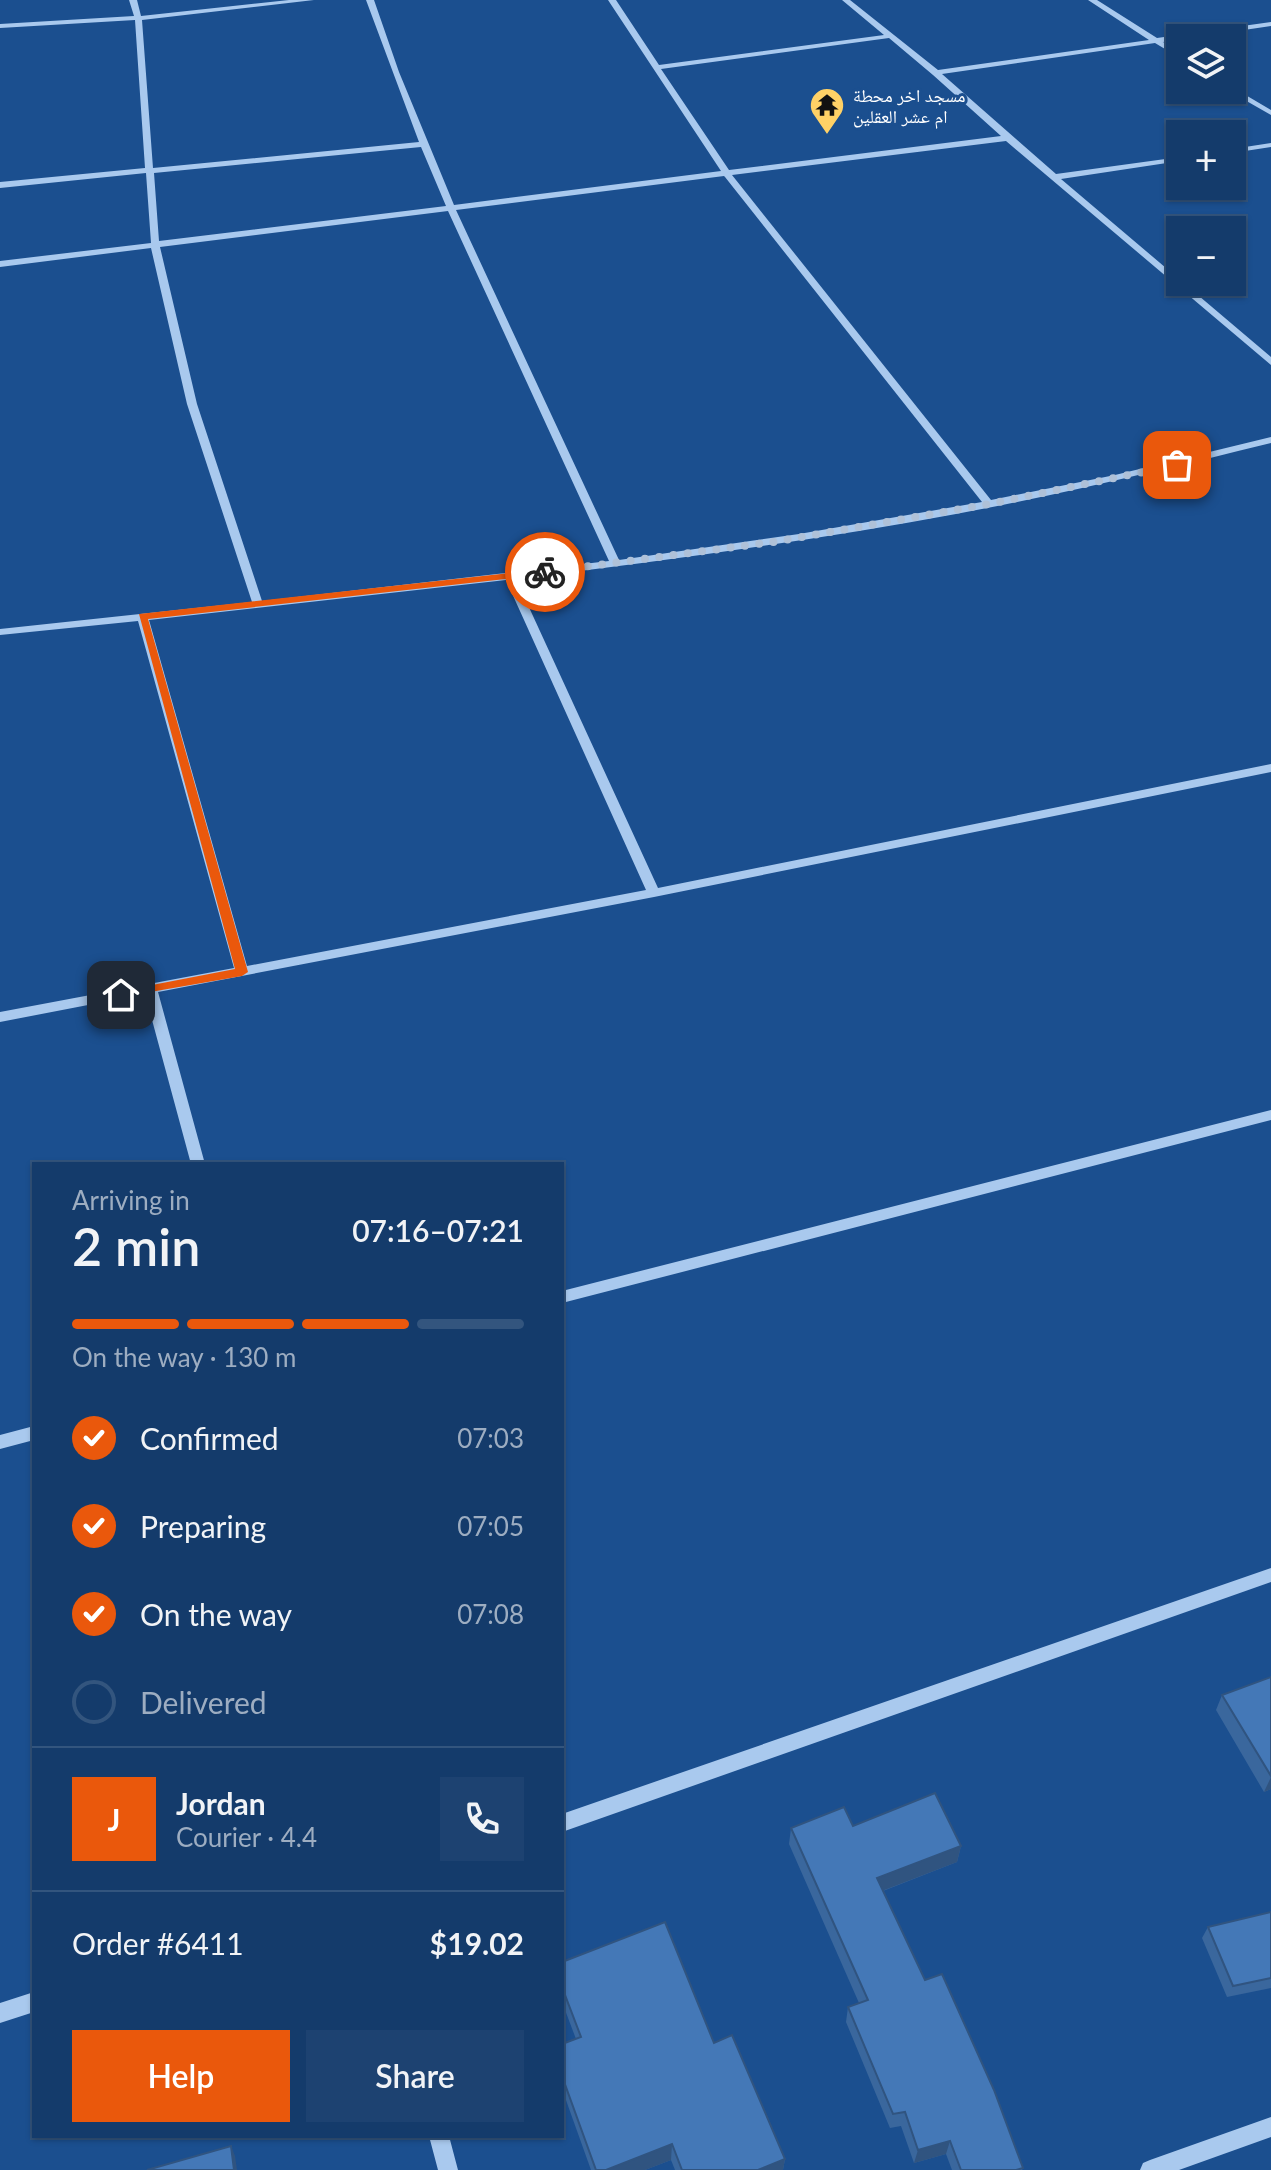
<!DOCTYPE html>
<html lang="en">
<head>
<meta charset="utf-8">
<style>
  :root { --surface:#143b6b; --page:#1d4271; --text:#f1f3f6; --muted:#9dadc1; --line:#33557e; --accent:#ea580c }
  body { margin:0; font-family:Lato,"Noto Naskh Arabic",sans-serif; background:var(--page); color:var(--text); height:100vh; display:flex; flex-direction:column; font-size:30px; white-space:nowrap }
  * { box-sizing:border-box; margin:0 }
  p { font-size:26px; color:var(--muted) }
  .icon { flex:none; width:44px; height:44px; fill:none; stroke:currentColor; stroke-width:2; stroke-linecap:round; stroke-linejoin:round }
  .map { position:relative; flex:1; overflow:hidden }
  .sheet { position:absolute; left:32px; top:1162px; width:532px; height:976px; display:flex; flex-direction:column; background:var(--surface); border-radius:0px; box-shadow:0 2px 6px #0004,0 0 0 2px var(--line) }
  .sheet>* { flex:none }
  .tools { position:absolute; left:1166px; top:24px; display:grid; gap:16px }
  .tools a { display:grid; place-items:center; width:80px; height:80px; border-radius:0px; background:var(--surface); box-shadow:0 2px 6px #0004,0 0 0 2px var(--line); font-size:40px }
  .pin { position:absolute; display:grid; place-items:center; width:68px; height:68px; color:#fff; margin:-34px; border-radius:16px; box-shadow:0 4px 12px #0006 }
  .courier { position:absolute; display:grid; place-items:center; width:80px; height:80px; margin:-40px; border:6px solid #ea580c; border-radius:50%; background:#fff; color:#222; box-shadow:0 2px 10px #0007 }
  .overview em { font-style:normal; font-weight:600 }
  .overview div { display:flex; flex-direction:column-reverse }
  .overview { display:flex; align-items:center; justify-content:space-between; height:136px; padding:0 40px }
  h1 { font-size:52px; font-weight:600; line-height:60px }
  .bar { display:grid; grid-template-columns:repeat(4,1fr); gap:12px 8px; align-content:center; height:96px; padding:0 40px }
  .bar i { height:10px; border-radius:6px; background:var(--line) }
  .bar .selected { background:var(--accent) }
  .bar p { grid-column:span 4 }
  .line { display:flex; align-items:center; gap:20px; padding:0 40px; border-top:2px solid var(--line) }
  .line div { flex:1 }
  .round { display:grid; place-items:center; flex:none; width:84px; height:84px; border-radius:0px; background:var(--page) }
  ol { padding:0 40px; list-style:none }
  li { display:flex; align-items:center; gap:24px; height:88px }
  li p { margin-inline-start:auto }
  li .icon { padding:8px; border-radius:50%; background:var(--accent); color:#fff; stroke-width:4 }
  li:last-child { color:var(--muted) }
  li i { width:44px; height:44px; border:4px solid var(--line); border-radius:50% }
  .cta { display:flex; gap:16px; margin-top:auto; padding:16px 40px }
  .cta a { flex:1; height:92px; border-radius:0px; background:var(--accent); color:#fff; font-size:32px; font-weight:600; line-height:92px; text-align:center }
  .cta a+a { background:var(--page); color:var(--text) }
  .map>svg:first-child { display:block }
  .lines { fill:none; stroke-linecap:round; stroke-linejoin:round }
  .minor { fill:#a9c9ee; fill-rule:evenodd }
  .wall { fill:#3a679d }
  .shaded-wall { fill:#305480 }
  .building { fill:#4478b7; stroke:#305480; stroke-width:2 }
  .route { fill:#ea580c }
  .done { stroke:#afc1d8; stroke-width:8; stroke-dasharray:0 14.4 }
  .labels { text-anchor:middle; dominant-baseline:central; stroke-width:6; stroke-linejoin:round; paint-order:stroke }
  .far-poi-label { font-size:18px; fill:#fff; stroke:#1b4f8f; text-anchor:start }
</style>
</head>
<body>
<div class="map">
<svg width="1271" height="2170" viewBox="0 0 1271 2170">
  <rect width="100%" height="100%" fill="#1b4f8f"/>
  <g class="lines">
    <path class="minor" d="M129,0H137L141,16L289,0H314L142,20L153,168L419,142L366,0H374L399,72L454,205L721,171L608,0H616L659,65L884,35L842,0H850L938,70L1149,40L1088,0H1097L1157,38L1271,22V26L1163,42L1180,53V58L1155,43L942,74L1056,174L1180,157V161L1061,179L1271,357V365L1006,141L732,175L991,500L1115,475L1271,437V443C1166,469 1062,494 956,514C810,541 663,561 516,579L658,888L1271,764V772L654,897L158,992L205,1164H191L145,994L0,1022V1012L234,968L138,621L0,635V629L252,602L187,404L151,248L0,267V261L151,243L146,173L0,188V182L145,168L135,20L0,28V24L134,16ZM889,38L933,75L1001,136L729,170L661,69ZM421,147L446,206L159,241L154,173ZM724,176L725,177L982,502L799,534L619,560L456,210ZM448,211L609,561L262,601L197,404L160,247ZM506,580L646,890L247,966L149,620Z
      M1232,87L1271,110V115L1229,91L1232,90Z
      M1271,143V147L1232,153V149Z
      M1271,1110V1120L562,1303V1291Z
      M34,1426V1440L0,1449V1435Z
      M1271,1568V1582L562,1832V1814Z
      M34,1992V2012L0,2023V2003Z
      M1271,2117V2137L1179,2170H1140L1143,2163L1150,2160Z
      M429,2136H449L458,2170H438Z"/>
  </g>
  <path class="wall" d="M1271,1677V1789L1264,1792L1216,1710L1222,1695Z
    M853,1826L961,1846L957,1862L883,1891L925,1980L1023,2168L1022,2170H952L946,2154L914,2163L901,2126L890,2128L846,2022L848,2007L859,2003L789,1844L791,1828Z
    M1271,1912V1988L1227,1997L1202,1938L1208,1927Z
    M562,1962L714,2043L785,2159L783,2170H675L671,2160L645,2170H591L562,2089V2044L576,2039L562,2002Z"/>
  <path class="shaded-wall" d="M1271,1777V1789L1264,1792Z
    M961,1846L957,1862L874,1894L877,1878Z
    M950,2141L946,2154L914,2163L918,2150Z
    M672,2144L671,2160L645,2170H606Z
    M231,2146L235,2156L237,2170H234Z
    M785,2159L783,2170H758Z"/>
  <path class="building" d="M1271,1677V1776L1222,1695Z
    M935,1793L961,1846L877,1878L925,1980L942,1974L994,2090L1023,2168L1016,2170H961L950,2141L918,2150L905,2112L893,2114L848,2007L868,2000L791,1828L844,1807L853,1826Z
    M1271,1912V1978L1233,1986L1208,1927Z
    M665,1922L714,2043L732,2035L785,2159L758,2170H682L672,2144L606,2170H596L562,2076V2044L581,2037L562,1987V1962Z
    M231,2146L234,2170H147Z"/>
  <path class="route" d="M545,569L549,570V574L148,619L248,972L242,976L116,998V992L121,991L235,969L139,614Z"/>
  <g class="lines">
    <path class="done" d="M545,572L773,542L989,504L1177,465"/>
  </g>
  <defs>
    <g id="temple-pin" transform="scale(1.8)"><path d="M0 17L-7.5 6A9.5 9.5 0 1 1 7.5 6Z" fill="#ffd166" stroke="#1b4f8f"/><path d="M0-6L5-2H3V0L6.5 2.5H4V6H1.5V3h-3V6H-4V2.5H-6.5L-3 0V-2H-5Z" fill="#111"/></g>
  </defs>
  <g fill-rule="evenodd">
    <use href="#temple-pin" x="827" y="105"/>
  </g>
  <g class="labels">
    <g class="far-poi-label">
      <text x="853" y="95">مسجد اخر محطة<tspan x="853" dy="21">ام عشر العقلين</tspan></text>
    </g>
  </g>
</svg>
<div class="tools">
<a><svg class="icon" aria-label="layers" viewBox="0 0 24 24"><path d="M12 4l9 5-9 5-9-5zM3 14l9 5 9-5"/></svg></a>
<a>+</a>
<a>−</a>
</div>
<div class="pin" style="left:1177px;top:465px;background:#ea580c"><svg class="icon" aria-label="bag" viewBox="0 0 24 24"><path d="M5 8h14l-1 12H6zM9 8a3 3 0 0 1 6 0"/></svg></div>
<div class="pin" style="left:121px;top:995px;background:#1f2937"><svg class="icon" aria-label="home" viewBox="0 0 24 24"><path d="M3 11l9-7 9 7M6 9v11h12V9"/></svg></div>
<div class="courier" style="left:545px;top:572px"><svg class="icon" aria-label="bike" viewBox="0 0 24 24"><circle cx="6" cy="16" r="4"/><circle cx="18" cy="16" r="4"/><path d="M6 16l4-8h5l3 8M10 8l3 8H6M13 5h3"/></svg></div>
<section class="sheet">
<div class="overview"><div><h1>2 min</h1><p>Arriving in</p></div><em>07:16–07:21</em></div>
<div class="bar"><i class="selected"></i><i class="selected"></i><i class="selected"></i><i></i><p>On the way · 130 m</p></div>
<ol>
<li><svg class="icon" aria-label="check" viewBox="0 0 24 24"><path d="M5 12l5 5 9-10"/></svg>Confirmed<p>07:03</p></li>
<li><svg class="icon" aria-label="check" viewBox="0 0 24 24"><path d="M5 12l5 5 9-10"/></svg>Preparing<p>07:05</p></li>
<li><svg class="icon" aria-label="check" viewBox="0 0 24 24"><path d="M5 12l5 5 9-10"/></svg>On the way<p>07:08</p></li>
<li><i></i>Delivered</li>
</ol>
<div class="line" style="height:144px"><b class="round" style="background:var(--accent);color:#fff">J</b><div><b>Jordan</b><p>Courier · 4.4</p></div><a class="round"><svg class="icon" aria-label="phone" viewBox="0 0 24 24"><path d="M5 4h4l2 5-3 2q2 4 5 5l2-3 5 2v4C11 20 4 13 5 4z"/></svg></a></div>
<div class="line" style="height:104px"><div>Order #6411</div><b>$19.02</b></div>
<div class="cta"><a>Help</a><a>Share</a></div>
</section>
</div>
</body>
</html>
